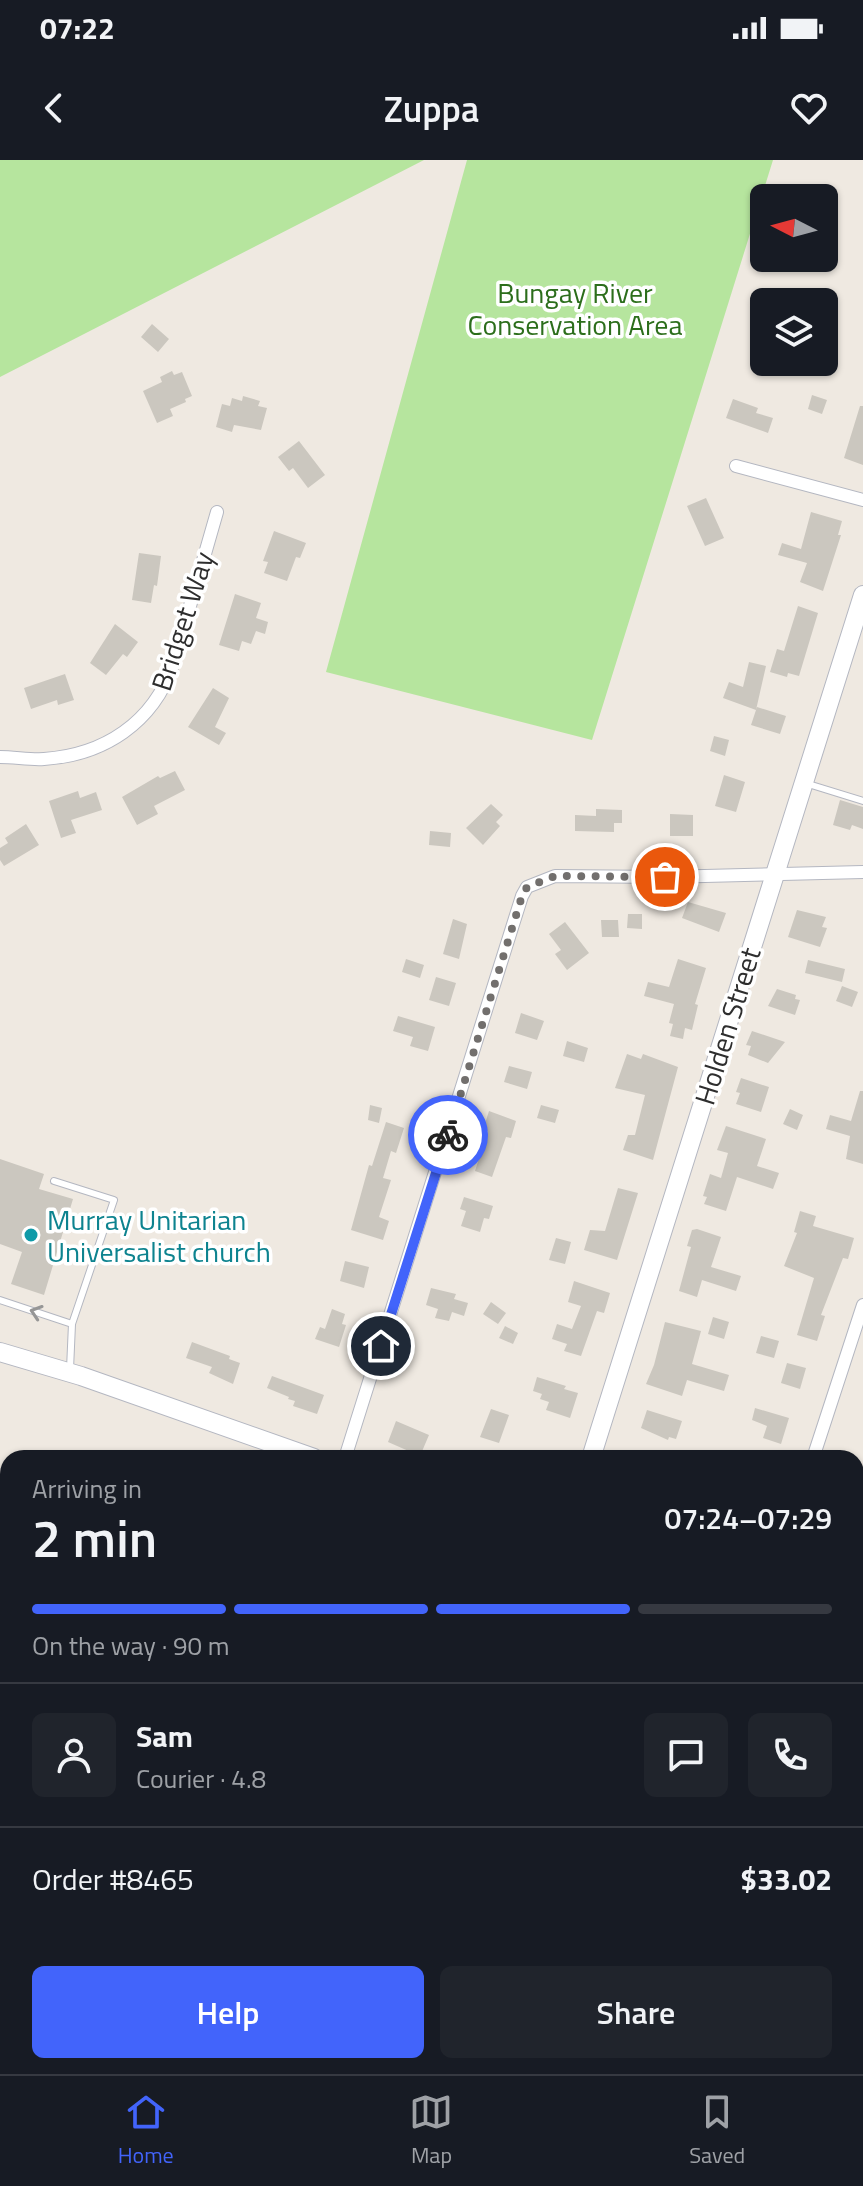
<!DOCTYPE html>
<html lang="en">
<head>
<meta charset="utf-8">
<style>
  :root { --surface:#171b24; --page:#20242c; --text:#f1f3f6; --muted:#9ea1a6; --line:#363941; --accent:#4264fb }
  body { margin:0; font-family:"Titillium Web",sans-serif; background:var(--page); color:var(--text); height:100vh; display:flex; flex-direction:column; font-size:30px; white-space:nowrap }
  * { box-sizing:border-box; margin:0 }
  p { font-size:26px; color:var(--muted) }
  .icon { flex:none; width:44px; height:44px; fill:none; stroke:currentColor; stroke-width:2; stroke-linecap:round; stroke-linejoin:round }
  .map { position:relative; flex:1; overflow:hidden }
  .panel { position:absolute; left:0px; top:1290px; width:864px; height:624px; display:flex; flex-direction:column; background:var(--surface); border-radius:24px 24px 0 0; box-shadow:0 2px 6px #0004 }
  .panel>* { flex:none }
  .needle { width:52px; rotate:276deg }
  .buttons { position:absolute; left:750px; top:24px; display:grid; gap:16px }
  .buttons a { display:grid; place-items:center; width:88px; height:88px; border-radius:12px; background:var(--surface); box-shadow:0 2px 6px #0004; font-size:40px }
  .pin { position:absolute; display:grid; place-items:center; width:68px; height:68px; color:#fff; margin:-34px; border:4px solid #fff; border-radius:50%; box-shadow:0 2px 8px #0007 }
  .courier { position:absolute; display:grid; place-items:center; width:80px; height:80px; margin:-40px; border:6px solid #4264fb; border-radius:50%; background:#fff; color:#222; box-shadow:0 2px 10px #0007 }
  .overview em { font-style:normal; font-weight:600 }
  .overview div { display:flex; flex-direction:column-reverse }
  .overview { display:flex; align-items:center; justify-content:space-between; height:136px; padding:0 32px }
  h1 { font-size:52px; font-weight:600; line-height:60px }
  .bar { display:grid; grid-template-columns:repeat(4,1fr); gap:12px 8px; align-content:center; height:96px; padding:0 32px }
  .bar i { height:10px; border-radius:6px; background:var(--line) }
  .bar .current { background:var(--accent) }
  .bar p { grid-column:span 4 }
  .line { display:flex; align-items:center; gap:20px; padding:0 32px; border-top:2px solid var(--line) }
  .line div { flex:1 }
  .round { display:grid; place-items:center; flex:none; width:84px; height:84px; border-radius:12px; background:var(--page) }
  .cta { display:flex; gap:16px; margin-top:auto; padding:16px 32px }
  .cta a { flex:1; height:92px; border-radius:12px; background:var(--accent); color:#fff; font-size:32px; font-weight:600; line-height:92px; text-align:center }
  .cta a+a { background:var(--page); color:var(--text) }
  .status { display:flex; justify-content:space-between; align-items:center; height:56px; padding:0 40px; background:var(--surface); direction:ltr }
  .status svg { height:22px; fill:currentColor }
  header { display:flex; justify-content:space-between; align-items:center; height:104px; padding:0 32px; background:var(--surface); font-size:36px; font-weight:600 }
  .menu { display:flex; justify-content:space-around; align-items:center; height:112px; border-top:2px solid var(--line); background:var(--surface); font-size:22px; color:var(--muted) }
  .menu a { display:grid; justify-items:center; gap:4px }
  .menu .current { color:var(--accent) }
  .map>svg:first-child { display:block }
  .park { fill:#b6e59e }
  .building { fill:#cbc7bf }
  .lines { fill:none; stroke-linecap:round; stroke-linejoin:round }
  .lane-casing { stroke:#b4b7c1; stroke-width:8 }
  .street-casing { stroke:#b4b7c1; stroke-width:14 }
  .secondary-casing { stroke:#b4b7c1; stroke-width:20 }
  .lane { stroke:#fff; stroke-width:6 }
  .street { stroke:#fff; stroke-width:12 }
  .secondary { stroke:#fff; stroke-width:18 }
  .oneway { stroke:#969696 }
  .done { stroke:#726f6d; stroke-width:8; stroke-dasharray:0 14.4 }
  .route { stroke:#4264fb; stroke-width:10 }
  .culture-dot { fill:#0f9aa8; stroke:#fff; stroke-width:3 }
  .labels { text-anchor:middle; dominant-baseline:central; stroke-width:7; stroke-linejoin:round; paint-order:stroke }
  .park-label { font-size:28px; fill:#2c6e1b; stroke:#fff }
  .street-label { font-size:28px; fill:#2e2e2e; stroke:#fff }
  .culture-label { font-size:28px; fill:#0d838f; stroke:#fff; text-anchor:start }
</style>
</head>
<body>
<div class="status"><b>07:22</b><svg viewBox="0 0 49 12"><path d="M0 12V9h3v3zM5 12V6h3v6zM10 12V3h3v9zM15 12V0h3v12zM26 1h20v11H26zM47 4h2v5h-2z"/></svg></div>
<header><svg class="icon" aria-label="back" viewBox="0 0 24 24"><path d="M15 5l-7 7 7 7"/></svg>Zuppa<svg class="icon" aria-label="heart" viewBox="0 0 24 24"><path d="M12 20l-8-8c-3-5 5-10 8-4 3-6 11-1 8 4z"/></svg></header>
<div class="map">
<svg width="863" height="1914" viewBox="0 0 863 1914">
  <rect width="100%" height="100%" fill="#efe9e1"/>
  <path class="park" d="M0,0H424L0,217Z
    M467,0H773L592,580L326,512Z"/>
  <path class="building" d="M152,164L169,179L158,192L141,177Z
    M172,211L174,215L182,212L192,236L185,239L186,242L170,249L173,256L157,263L143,231L162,222L160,217Z
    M812,235L827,240L822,254L808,249Z
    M243,236L260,241L258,246L267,248L261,270L234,265L232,272L216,267L222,244L230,246L232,238L242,241Z
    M733,239L758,248L756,253L773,258L768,273L726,258Z
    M860,246H863V305L844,298Z
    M299,281L325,315L308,328L293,308L289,311L278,297Z
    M706,338L724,378L705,386L687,346Z
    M811,352L842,361L838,375H841L823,431L800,422L807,403L778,395L782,383L801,389Z
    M274,371L306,383L300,398L296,397L287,421L264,413L268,402L263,401Z
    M139,393L161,396L157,426L154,425L151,443L132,440Z
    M235,434L261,443L256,458L268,462L265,474L256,471L251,484L242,481L239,491L219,485Z
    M798,446L818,453L799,516L788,513L787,517L770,512L777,489L784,491Z
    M115,464L138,482L127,497L123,494L106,515L90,503Z
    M749,502L766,506L756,550L723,538L729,522L743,527Z
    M65,514L74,540L58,545L57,540L31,549L24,528Z
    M213,528L229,538L215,567L226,573L219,585L188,567Z
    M757,547L786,556L780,574L751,565Z
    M714,576L729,580L725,596L710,591Z
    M175,611L185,630L154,646L158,654L137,665L122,637L158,616L160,618Z
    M724,615L745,622L736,652L715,646Z
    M78,631L80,638L96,632L102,650L71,660L76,673L61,678L49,641Z
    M840,640L863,647V669L852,665L850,670L833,665Z
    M491,644L503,655L496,662L500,666L483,685L466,668Z
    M596,649L622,650V663H614V672L575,671V655L596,656Z
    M670,654L693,655V676H670Z
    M26,664L39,685L4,706L0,700V688L8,683L5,678Z
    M430,671L451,673L450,687L429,685Z
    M688,742L726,753L719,772L682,758Z
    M797,750L826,757L822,767L827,768L820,787L788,777Z
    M628,754H642V769L627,768Z
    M453,759L467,764L459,799L443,794Z
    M601,760H618L619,777H602Z
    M565,762L589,793L567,810L555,794L561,790L549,774Z
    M406,799L424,805L420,818L402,812Z
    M678,799L706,808L695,844L698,845L692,870L685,868L683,879L670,876L673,864L669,863L674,844L644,836L648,822L669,827Z
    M808,800L845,809L842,822L805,813Z
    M436,817L456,823L449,846L429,840Z
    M842,826L858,832L852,847L836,841Z
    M777,829L796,835L795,839L800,840L795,855L768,846Z
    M521,853L544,861L537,880L515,873Z
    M398,856L435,867L428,891L410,886L413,877L393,871Z
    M752,871L785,882L768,903L748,895L751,886L746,885Z
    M567,881L588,888L584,902L563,896Z
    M627,894L641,899L643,894L678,907L653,1000L623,990L628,975H635L645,935L615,928Z
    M509,906L532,912L527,929L504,922Z
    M741,918L769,927L761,952L736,944L740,933L736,932Z
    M860,931H863V1004L846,999L850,976L826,969L830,955L851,961Z
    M370,945L382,948L379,963L368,960Z
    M541,945L559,950L555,963L537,958Z
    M790,949L803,955L797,970L783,964Z
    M489,951L516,961L511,978L506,977L492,1017L475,1011L488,971L483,970Z
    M386,962L404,968L396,993L391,991L383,1018L391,1020L379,1057L389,1061L383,1080L351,1070L369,1005L372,1006Z
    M726,966L766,979L757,1006L779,1013L773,1029L737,1017L726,1051L704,1044L707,1037L703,1036L710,1014L721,1018L728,993L717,990Z
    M0,999L44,1014L39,1029L73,1039L44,1135L11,1124L22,1092L0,1084Z
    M618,1028L638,1033L617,1100L584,1090L590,1070L605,1071Z
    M464,1037L493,1046L489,1059L484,1058L480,1072L461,1066L466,1051L460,1049Z
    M800,1051L816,1056L813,1066L854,1078L848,1099L843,1098L821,1155L825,1156L817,1181L797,1175L814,1118L784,1106L797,1073L794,1072Z
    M697,1069L721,1077L711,1107L741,1116L736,1131L702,1120L697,1137L679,1131L691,1087L687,1086L692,1070Z
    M556,1078L571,1082L565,1104L549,1100Z
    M345,1101L369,1107L364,1128L340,1121Z
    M574,1121L610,1133L604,1153L597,1151L581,1196L564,1191L567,1184L552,1179L557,1164L572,1169L581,1146L568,1142Z
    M431,1128L456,1134L454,1139L468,1143L464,1156L452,1152L449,1161L435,1158L438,1149L426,1145Z
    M491,1142L506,1153L498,1164L483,1154Z
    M332,1149L345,1154L342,1164L346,1165L339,1187L315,1179L320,1167L325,1169Z
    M713,1157L729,1162L724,1179L708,1174Z
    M665,1162L701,1171L692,1204L729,1215L724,1231L687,1220L682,1236L646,1224L654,1205Z
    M505,1166L518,1173L513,1184L499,1178Z
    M761,1176L779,1181L774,1198L756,1193Z
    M192,1182L230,1196L229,1199L240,1203L233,1224L209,1213L212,1207L186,1198Z
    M787,1203L806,1208L800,1229L781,1223Z
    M272,1216L324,1235L317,1254L293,1246L295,1241L288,1239L289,1237L267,1228Z
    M537,1217L566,1226L564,1229L578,1233L570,1258L546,1250L549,1242L540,1239L542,1234L533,1231Z
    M755,1248L789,1258L781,1284L763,1278L767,1266L752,1260Z
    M491,1249L509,1255L499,1283L480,1277Z
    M647,1250L682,1261L676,1279L669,1277L668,1280L641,1268Z
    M396,1261L429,1275L420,1296L388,1282Z"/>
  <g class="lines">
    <g class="lane-casing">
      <path id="lane" d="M805,623L863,641
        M54,1021L114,1040L72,1164L70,1209
        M0,1140L72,1164"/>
    </g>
    <g class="street-casing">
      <path id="street" d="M736,306L863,340
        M0,597C15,597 30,600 44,599C104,595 153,563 173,505L217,352
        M345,1298L522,736L527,727L555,716L665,717L863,712
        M813,1298L863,1145
        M856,1846L863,1850
        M384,1914L387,1906
        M642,1914L646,1906"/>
    </g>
    <g class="secondary-casing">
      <path id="secondary" d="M0,1192L81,1216L314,1298
        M591,1298L863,435
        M856,1522L863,1526"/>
    </g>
    <use href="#lane" class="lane"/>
    <use href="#street" class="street"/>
    <use href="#secondary" class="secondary"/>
  </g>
  <defs><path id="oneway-chevron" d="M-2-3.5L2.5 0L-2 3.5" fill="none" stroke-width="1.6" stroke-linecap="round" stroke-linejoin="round" transform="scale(2)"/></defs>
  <use class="oneway" href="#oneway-chevron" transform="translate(36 1152) rotate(-162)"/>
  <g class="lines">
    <path class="done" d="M448,975L522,736L527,727L555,716L665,717"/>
    <path class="route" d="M381,1186L448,975"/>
  </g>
  <circle class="culture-dot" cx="31" cy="1075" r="8"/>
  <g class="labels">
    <g class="park-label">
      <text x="575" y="132">Bungay River<tspan x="575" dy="32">Conservation Area</tspan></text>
    </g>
    <g class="street-label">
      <text transform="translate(182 461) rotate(-72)">Bridget Way</text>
      <text transform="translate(727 866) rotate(-73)">Holden Street</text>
    </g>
    <g class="culture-label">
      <text x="47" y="1059">Murray Unitarian<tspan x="47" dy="32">Universalist church</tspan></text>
    </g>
  </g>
</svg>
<div class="buttons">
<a><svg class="needle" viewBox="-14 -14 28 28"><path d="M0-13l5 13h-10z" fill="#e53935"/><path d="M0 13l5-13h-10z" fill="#9ea1a6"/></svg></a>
<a><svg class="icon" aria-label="layers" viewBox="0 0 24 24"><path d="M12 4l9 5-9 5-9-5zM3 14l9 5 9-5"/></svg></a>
</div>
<div class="pin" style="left:665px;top:717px;background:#ea580c"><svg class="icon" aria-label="bag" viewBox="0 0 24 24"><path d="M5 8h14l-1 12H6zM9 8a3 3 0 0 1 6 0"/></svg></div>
<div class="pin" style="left:381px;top:1186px;background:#1f2937"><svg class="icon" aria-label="home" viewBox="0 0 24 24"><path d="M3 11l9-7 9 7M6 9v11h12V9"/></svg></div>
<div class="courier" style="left:448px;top:975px"><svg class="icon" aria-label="bike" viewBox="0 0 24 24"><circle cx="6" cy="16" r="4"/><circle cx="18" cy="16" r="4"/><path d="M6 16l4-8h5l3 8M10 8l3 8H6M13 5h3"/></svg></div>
<section class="panel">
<div class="overview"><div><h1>2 min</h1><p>Arriving in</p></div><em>07:24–07:29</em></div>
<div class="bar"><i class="current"></i><i class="current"></i><i class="current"></i><i></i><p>On the way · 90 m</p></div>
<div class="line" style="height:144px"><a class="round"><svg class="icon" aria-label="person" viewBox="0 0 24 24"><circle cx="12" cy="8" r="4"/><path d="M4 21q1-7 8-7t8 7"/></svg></a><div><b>Sam</b><p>Courier · 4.8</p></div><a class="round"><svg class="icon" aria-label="chat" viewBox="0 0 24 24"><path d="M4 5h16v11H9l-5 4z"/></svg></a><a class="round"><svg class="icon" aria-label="phone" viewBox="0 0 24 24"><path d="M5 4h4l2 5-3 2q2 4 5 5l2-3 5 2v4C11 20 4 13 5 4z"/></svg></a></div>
<div class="line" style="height:104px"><div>Order #8465</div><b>$33.02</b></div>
<div class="cta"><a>Help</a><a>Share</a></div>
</section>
</div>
<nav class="menu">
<a class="current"><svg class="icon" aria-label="home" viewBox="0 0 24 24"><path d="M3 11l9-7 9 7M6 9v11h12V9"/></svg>Home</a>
<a><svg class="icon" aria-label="map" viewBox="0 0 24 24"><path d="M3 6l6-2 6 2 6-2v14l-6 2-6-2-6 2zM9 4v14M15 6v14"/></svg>Map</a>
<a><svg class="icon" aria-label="saved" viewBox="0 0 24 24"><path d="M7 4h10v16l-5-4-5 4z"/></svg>Saved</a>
</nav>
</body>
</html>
